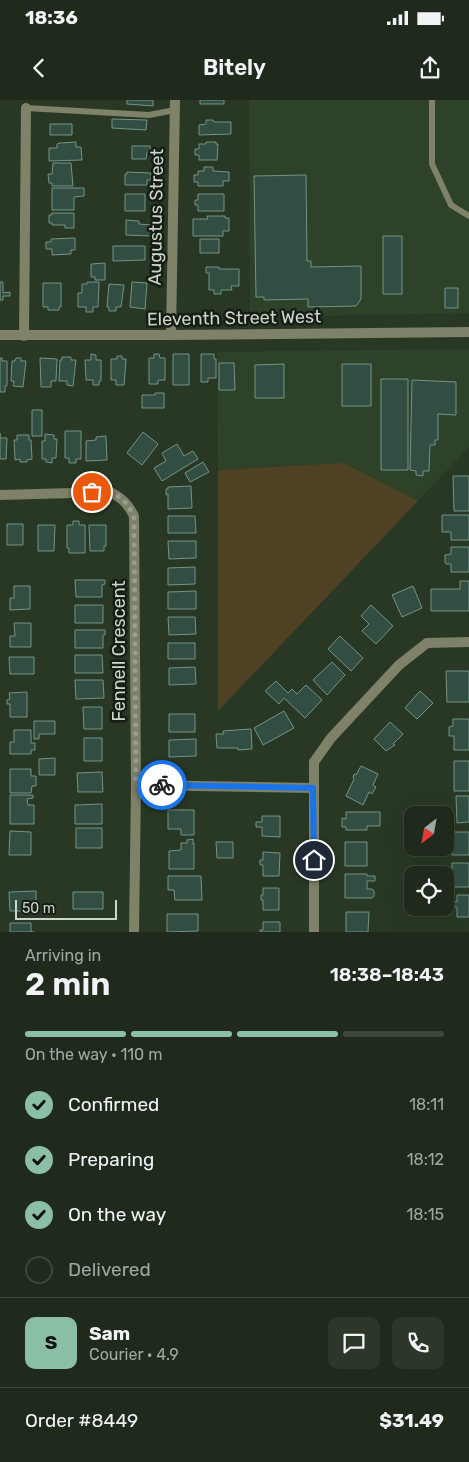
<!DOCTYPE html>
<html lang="en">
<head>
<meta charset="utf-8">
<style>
  :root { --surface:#1f2a1c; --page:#2c3629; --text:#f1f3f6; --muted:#a1a7a3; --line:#3c463b; --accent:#8abfa5 }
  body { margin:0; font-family:Rubik,sans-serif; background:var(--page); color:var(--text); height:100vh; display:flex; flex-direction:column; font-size:19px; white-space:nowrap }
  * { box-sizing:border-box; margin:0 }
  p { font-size:16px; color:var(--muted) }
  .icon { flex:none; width:28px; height:28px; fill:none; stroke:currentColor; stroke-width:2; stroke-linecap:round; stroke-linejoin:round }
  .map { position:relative; height:832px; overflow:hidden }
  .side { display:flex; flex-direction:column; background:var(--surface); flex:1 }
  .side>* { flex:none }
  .needle { width:32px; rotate:211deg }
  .buttons { position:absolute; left:404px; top:706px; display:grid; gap:10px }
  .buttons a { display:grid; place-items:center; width:50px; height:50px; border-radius:10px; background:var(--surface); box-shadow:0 5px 20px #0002,0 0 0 1px var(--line); font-size:25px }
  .scale { position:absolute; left:15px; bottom:12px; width:102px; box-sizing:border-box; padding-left:5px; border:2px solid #ccd6ca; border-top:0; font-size:14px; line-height:18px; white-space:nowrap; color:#ccd6ca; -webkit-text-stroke:4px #161d15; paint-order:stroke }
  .pin { position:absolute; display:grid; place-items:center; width:42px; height:42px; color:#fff; margin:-21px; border:2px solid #fff; border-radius:50%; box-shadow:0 1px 5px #0007 }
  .courier { position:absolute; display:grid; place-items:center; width:50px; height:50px; margin:-25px; border:4px solid #1a73e8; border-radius:50%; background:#fff; color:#222; box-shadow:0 1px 6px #0007 }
  .headline em { font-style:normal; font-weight:600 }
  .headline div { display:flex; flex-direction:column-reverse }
  .headline { display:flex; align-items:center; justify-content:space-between; height:85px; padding:0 25px }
  h1 { font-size:32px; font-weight:600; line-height:38px }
  .bar { display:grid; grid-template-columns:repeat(4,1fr); gap:8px 5px; align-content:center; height:60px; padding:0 25px }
  .bar i { height:6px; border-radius:4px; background:var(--line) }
  .bar .on { background:var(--accent) }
  .bar p { grid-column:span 4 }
  .line { display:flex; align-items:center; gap:12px; padding:0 25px; border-top:1px solid var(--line) }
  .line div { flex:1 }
  .round { display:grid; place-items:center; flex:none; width:52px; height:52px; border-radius:10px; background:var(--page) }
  ol { padding:0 25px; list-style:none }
  li { display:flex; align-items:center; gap:15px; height:55px }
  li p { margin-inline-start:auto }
  li .icon { padding:5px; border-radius:50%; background:var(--accent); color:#111; stroke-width:4 }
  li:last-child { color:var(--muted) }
  li i { width:28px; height:28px; border:2px solid var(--line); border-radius:50% }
  .status { display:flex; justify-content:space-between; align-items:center; height:35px; padding:0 25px; background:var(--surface); direction:ltr }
  .status svg { height:14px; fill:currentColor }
  header { display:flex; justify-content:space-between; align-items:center; height:65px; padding:0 25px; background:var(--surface); font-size:22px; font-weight:600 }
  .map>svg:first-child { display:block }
  .built { fill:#2e4229 }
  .green { fill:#4f4123 }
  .building { fill:#324e43; stroke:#749386 }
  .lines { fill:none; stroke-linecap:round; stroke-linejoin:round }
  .service { stroke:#7f8169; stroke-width:6 }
  .minor { stroke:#7f8169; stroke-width:10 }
  .done { stroke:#939f90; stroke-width:5; stroke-dasharray:0 9 }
  .route { stroke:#1a73e8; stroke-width:6 }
  .labels { text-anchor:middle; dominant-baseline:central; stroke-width:5; stroke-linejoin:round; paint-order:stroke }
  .street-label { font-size:18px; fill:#ccd6ca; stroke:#161d15 }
</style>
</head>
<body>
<div class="status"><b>18:36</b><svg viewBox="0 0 49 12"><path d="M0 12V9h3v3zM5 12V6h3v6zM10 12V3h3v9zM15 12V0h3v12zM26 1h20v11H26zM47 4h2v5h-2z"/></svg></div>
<header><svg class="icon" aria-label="back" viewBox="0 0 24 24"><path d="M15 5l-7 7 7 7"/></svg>Bitely<svg class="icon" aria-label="share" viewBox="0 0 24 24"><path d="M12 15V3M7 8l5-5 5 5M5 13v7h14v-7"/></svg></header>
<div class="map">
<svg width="469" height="832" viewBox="0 0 469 832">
  <rect width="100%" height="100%" fill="#293825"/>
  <path class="built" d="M249,0H469V213L250,217Z
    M469,249V347L418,401L344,363L218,370L217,252Z"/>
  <path class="green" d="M344,363L418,401L218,611V370Z"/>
  <path class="building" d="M127,0H153V6L127,4Z
    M200,0H224V4H200Z
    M112,19L147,20L146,30L112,28Z
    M206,20H213L214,22H231V34L199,35V25L206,24Z
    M50,24H72V35H50Z
    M76,42V47H81L82,60L49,61V48H57V44L60,43Z
    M206,42H216V44H218L217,60H199V55H195V49H199V44H206Z
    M132,46H150V52H147L146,59H132Z
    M53,63H71L73,86H52V83H49L48,74H52Z
    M204,67H213V71L229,72V81H223V86H198V82H194V75H198V71H204Z
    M127,72L151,73V80H147V85H125V74H127Z
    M306,75L307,161H311V167L361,166V199L356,206L308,207V199L264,200V197H256L254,76Z
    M52,88H84V96L74,97V110H52Z
    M125,94H145V111H125Z
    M198,94H224V111H198V105H195V100H198Z
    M52,113H74V128H65V125H52V123H49V115H52Z
    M207,116H225V118H229V131H223V136H193V119H208Z
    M126,120L139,121V124L151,125V136L126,135Z
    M383,136H402V194H383Z
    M75,138V150H71V154L52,155V149H46V142H51V139Z
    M200,139H219V153H200Z
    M113,146H145V160L113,161Z
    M105,163V180H95V177H91V164Z
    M206,167H219V169H239V186H231L232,190H221V194H214V190H209V173H206Z
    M0,182H3V193L10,192V196H3V200H0Z
    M87,182H99L98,207H93V212H86V207H78V193H82V184H87Z
    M132,182L147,183L145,209L130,207Z
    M43,183H61V207H59V210H48V207H43Z
    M109,184L124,185L121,207H116V211H109V207H107Z
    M445,188H458V208H445Z
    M91,254L96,255V260H101V281H99V285H93V280H86L85,260H91Z
    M154,254H159L160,258H165V280H158V284H149V258H154Z
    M173,254H189V285H173Z
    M201,254H214V259H216V278H208V282H201Z
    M117,256H122V259H126L124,285H116V280H111V259H117Z
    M62,257H71V260H76L73,286L67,285V281H59L60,260H62Z
    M0,258H2V261H7V286H5V292H0Z
    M16,258H21V261H26L23,287L13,286L14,281H11L12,261H15Z
    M40,258L57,259L56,281H51V287H41Z
    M219,263H234L235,290H219Z
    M284,264V298H255V265Z
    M342,264H371V306H342Z
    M381,279H408V370H381Z
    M412,280L456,282V315L438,314V340H435V345H430L429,371H423V376L416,375V371L410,370Z
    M155,293H164V308H142V295H155Z
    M32,310H42V336H32Z
    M65,331H81V359H76V363H69V358H65Z
    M143,332L158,344L142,365L127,353Z
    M0,333V338H7L6,359H0Z
    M45,334L54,335V339H57L56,358H52V363L46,362V359H42V341H45Z
    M17,335H29V340H31L32,359L27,360V362H20V359L15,360L14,340H17Z
    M106,336L107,360L86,361V341L96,340V337Z
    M177,344L184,356L193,351L198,359L162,381L154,368L166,361L162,353Z
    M203,362L209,372L190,382L185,373Z
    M453,376H469V411H454Z
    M191,386L192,408L168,409V394L166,395V389H168V387Z
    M442,415H469V440H451V432H442Z
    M168,416H195L196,433H168Z
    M73,421H79V425H85V453H69V448H67V425H73Z
    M7,424H23V445H7Z
    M38,425H55L54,451H38Z
    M89,425H106V446H104V451H90Z
    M168,441H196V458L169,459Z
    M451,447H469V472H451V464H446L445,462V455L451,454Z
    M195,467V484L168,485V468Z
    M75,480H105V484L102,485V497H76Z
    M460,481H469V511H431V489H460Z
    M14,486H30V509L10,510V498H14Z
    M413,486L422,508L402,517L392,495Z
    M196,491V509H168V492Z
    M75,505H103V523H75Z
    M371,505L393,526L376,544L362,531L369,524L361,516Z
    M168,517H195L196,534L169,535Z
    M14,523H31V547H10V536H15Z
    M75,530H105V535H103V548H75Z
    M340,536L363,558L351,571L328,549Z
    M168,543H195V559H168Z
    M75,555H102L103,573H75Z
    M9,557H34V574H10Z
    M332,562L345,575L327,595L313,580Z
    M195,567L196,584L169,585V568Z
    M446,571H469V602H447Z
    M75,580H103L104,598L76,599Z
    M276,581L288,593L292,589L297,594L306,585L322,600L305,618L284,598L279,604L265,591Z
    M420,591L433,603L417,619L405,608Z
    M27,592V617H10V604H7V600L10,599L9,593Z
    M83,607H102V629H84Z
    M284,611L294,628L263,645L254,628Z
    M169,614H195V632H169Z
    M453,619H469V650H454V636H449V627L453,626Z
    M34,621H55V634H39V639H34Z
    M390,622L403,634L393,644L395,645L386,651L374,639Z
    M251,629L252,649L238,650V648H217L216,634H224L223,631Z
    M14,630H31V643H35V650H31V654H10V642H14Z
    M84,638H102V661H84Z
    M196,639V656L169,657V640Z
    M55,658V675H39V659Z
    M454,661H469V691H454Z
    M361,666L378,674L373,685L376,687L372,694L369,692L363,705L346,696L354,679L353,678L354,674L356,675Z
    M10,669H31V676H36V686H32L31,693H10Z
    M102,672L103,692H78L77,673Z
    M10,695H33V698L27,699L28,705H34V724H10Z
    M456,696H469V722L457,723Z
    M102,704V724H75V705Z
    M168,710H194V735H181V729H168Z
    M346,712H380V726H367V730H346V727H342V718L346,719Z
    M262,716H280V737L262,736V727H256V722H262Z
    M76,728H102V748H76Z
    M10,731L31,732V755H9Z
    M452,732H469V755H452Z
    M193,739V744L194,743V769H169V751L181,750V743H187V740Z
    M216,742H233V758H217Z
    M345,742H367V766H345Z
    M263,752L280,753L279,776H263V765H260V760H263Z
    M452,763H469V787H452Z
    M345,774H367V776H375V781H367V789H372L374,791V796L372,798H345Z
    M168,776H201L202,800H175L174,790H168Z
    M263,788H279V810H263V800H261V795H263Z
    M36,791V811H10L9,792Z
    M73,792H103V809H73Z
    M457,795H469V817H457V807H454V802H457Z
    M346,812H369L368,832H346Z
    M167,814H198V831L167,832Z
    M263,822H280V832H260V830H263Z
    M10,823H31V832H34H10Z"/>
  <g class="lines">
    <path class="service" d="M432,0V64L451,105L469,116
      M26,8L149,15L175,10"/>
    <path class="minor" d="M0,235H171L469,232
      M171,235L175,0
      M24,236L26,8
      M0,395L110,392C122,398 128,404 134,416L136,685L134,832
      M136,685L313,688
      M314,832V662L331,638L399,565L427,543L469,542"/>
  </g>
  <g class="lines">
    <path class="done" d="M92,392C115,392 123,395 134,416L136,685H162"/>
    <path class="route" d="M162,685L313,688L314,760"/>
  </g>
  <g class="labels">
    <g class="street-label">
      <text transform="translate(156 117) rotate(-89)">Augustus Street</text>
      <text transform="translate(234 218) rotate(-1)">Eleventh Street West</text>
      <text transform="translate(119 551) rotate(-90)">Fennell Crescent</text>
    </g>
  </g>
</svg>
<div class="buttons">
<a><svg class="needle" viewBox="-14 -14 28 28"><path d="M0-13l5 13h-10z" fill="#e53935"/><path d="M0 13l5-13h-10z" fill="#a1a7a3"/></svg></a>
<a><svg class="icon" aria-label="locate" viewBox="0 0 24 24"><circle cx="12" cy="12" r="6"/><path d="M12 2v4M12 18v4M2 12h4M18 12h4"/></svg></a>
</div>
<div class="scale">50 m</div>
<div class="pin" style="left:92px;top:392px;background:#ea580c"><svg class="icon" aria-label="bag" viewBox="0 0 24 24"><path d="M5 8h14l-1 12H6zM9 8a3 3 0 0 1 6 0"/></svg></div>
<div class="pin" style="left:314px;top:760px;background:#1f2937"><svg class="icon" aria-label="home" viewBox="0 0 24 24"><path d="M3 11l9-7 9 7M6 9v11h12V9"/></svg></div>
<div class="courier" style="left:162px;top:685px"><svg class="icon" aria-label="bike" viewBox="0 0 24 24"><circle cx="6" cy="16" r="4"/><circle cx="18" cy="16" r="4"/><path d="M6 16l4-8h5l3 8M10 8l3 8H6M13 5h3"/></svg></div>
</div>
<section class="side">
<div class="headline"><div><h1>2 min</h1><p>Arriving in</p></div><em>18:38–18:43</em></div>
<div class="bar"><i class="on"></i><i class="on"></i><i class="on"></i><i></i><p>On the way · 110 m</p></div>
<ol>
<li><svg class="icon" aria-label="check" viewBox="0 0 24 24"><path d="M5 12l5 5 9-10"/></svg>Confirmed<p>18:11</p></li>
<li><svg class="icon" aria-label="check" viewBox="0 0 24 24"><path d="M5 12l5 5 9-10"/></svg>Preparing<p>18:12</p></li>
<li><svg class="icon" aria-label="check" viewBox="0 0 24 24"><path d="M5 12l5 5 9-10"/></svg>On the way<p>18:15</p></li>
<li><i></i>Delivered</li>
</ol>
<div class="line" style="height:90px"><b class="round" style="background:var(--accent);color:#111">S</b><div><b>Sam</b><p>Courier · 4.9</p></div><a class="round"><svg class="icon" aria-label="chat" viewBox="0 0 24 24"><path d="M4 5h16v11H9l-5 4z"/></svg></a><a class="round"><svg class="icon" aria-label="phone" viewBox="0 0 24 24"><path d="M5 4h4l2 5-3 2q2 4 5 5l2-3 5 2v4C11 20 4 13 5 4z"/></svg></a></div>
<div class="line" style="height:65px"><div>Order #8449</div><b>$31.49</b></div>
</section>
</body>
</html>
